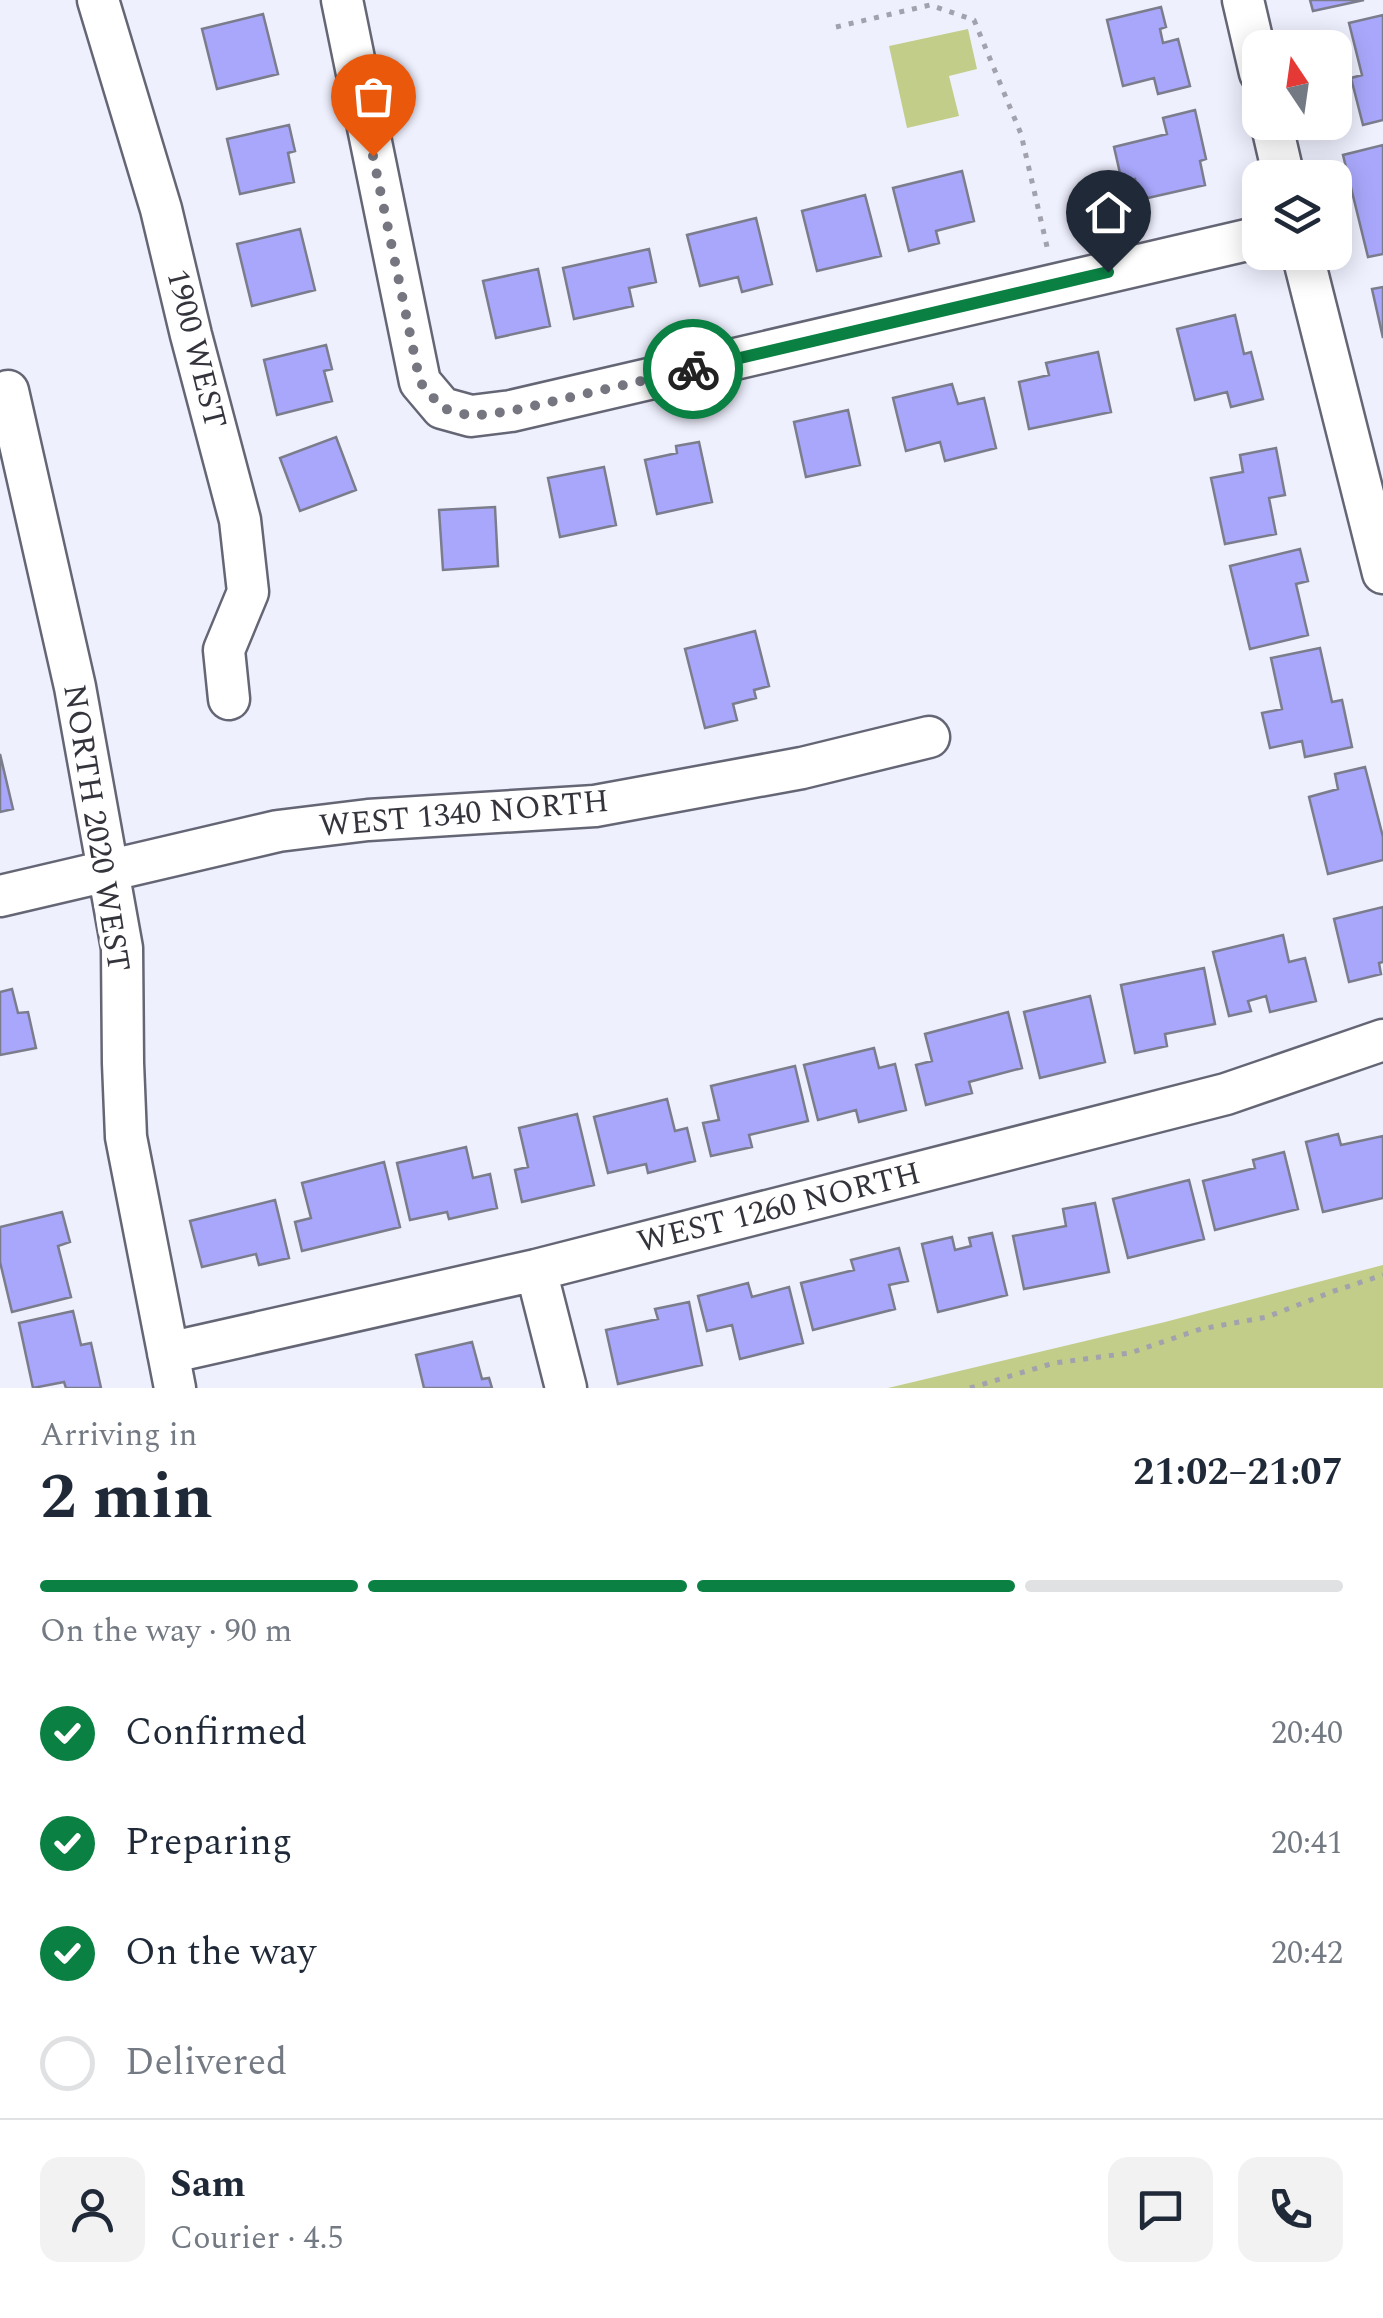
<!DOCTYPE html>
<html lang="en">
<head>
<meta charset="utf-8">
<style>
  :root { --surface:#fff; --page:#f2f2f3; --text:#1f2937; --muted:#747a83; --line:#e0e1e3; --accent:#0b8043 }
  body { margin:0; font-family:Spectral,serif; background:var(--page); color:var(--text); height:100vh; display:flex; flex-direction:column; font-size:38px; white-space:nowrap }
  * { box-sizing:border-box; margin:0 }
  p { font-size:32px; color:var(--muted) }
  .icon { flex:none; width:55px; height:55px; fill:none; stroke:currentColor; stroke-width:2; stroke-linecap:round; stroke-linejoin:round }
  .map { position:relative; height:1388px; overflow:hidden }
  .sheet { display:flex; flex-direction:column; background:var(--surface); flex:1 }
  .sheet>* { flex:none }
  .needle { width:65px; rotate:347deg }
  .controls { position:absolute; left:1242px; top:30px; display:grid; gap:20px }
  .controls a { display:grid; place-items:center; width:110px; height:110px; border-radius:20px; background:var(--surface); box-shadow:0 5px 25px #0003; font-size:50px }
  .pin { position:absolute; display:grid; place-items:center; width:85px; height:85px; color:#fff; margin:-102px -42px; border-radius:50% 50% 50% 0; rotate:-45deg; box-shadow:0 0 10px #0007 }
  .pin .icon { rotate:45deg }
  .courier { position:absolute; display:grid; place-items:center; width:100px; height:100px; margin:-50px; border:8px solid #0b8043; border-radius:50%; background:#fff; color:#222; box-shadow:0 2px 12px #0007 }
  .overview em { font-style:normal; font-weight:700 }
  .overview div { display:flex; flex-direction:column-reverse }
  .overview { display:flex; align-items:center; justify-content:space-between; height:170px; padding:0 40px }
  h1 { font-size:65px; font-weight:700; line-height:75px }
  .bar { display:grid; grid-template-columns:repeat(4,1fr); gap:15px 10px; align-content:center; height:120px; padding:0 40px }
  .bar i { height:12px; border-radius:8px; background:var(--line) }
  .bar .on { background:var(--accent) }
  .bar p { grid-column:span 4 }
  .line { display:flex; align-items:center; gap:25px; padding:0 40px; border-top:2px solid var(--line) }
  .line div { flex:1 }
  .round { display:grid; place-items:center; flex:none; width:105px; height:105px; border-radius:20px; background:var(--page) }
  ol { padding:0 40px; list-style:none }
  li { display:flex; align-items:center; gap:30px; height:110px }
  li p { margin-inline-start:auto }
  li .icon { padding:10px; border-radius:50%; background:var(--accent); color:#fff; stroke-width:4 }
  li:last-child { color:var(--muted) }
  li i { width:55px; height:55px; border:5px solid var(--line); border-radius:50% }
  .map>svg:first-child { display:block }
  .green { fill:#c1cd89 }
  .building { fill:#a8a7fb; stroke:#7b7c8c; stroke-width:2.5 }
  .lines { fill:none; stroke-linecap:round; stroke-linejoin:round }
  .minor-casing { stroke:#656675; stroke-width:45 }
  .path { stroke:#a1a2ad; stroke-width:5; stroke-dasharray:5 8; stroke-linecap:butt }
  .minor { stroke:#fff; stroke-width:40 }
  .done { stroke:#757680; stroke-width:10; stroke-dasharray:0 18 }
  .route { stroke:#0b8043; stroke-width:12 }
  .labels { text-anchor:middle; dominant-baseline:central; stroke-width:9; stroke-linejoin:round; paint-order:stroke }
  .street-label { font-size:32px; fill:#34353c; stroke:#fff }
</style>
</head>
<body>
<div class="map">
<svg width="1383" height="1388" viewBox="0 0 1383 1388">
  <rect width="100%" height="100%" fill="#eff0fe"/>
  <path class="green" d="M968,29L977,69L949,76L959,116L907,128L889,46Z
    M1383,1265V1388H888L1165,1322Z"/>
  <path class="building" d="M1310,0H1364L1313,11Z
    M1161,7L1166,27L1160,29L1163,43L1178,39L1190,86L1158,94L1154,78L1123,86L1107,20Z
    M263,14L278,74L217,89L202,29Z
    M1383,15V120L1363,125L1351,78L1362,75L1349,23Z
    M1195,110L1206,159L1200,161L1205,185L1139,200L1135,179L1122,182L1114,147L1167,134L1163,118Z
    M289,125L295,151L288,153L294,182L240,194L227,139Z
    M1383,145V254L1368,257L1343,155Z
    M962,171L974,221L936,231L939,243L909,251L893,188Z
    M865,195L881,256L817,271L802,211Z
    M756,218L772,284L742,292L738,277L700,286L687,235Z
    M300,229L315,290L252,306L237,244Z
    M649,249L656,282L629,288L633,306L574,319L563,268Z
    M538,269L550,326L496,338L483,281Z
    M1383,287V338L1372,289Z
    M1235,315L1244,354L1251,352L1263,399L1231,407L1227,392L1195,400L1177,329Z
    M326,345L332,369L324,371L332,401L277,415L264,360Z
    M1098,352L1111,412L1029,429L1019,382L1049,375L1046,363Z
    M952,384L958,404L984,398L996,448L945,461L940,442L906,451L893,398Z
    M848,410L860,465L806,477L794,422Z
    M336,437L356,490L300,511L280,458Z
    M699,442L712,502L657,514L645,460L677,453L676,446Z
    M1276,448L1285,495L1269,498L1276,534L1225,544L1211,478L1243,472L1240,455Z
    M604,467L616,525L560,537L548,478Z
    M495,507L498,566L443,570L439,510Z
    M1300,549L1308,581L1296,584L1308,635L1250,649L1230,566Z
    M755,631L769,686L754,690L756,698L733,704L737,720L705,728L685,649Z
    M1320,648L1332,702L1342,700L1352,747L1305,757L1302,741L1270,748L1262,713L1282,709L1271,658Z
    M0,754L13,809L0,812Z
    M1365,767L1383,837V860L1328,874L1309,797L1338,789L1335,774Z
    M1383,907V962L1379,963L1381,974L1349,982L1334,919Z
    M1283,935L1289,962L1305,958L1316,1001L1270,1012L1266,996L1248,1001L1251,1011L1229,1016L1213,952Z
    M1204,968L1215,1024L1165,1034L1167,1046L1135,1053L1121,985Z
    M12,989L18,1013L28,1012L36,1048L0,1055V992Z
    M1090,996L1105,1062L1040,1078L1024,1012Z
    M1008,1012L1022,1068L969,1082L972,1093L926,1105L916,1065L932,1061L925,1034Z
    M874,1048L879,1068L895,1064L906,1110L859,1122L856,1110L818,1120L804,1065Z
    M795,1066L808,1121L749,1135L752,1147L711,1156L703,1123L719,1120L711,1086Z
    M667,1099L675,1131L687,1128L695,1161L648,1173L646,1164L608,1173L594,1117Z
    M577,1114L594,1185L522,1202L515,1170L528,1167L519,1128Z
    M1338,1134L1341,1145L1383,1136V1198L1323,1212L1306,1142Z
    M466,1147L473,1178L490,1174L497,1208L449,1219L447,1212L410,1220L397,1163Z
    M1284,1152L1298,1209L1215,1230L1203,1181L1255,1168L1253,1160Z
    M384,1162L400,1227L302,1251L295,1222L311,1218L302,1183Z
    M1189,1180L1204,1239L1128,1258L1113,1199Z
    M275,1200L289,1258L259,1265L256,1254L202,1267L190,1221Z
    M1095,1203L1109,1272L1024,1289L1013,1236L1066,1226L1063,1209Z
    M62,1212L70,1242L58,1246L71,1297L12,1312L0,1262V1227Z
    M992,1233L1007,1295L938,1312L922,1244L952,1237L955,1250L971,1246L969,1238Z
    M899,1248L908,1281L889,1285L895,1309L813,1330L801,1283L854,1270L851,1260Z
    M748,1283L752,1297L789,1287L803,1343L740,1359L732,1325L707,1331L698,1296Z
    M689,1302L702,1365L618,1384L606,1330L658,1319L655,1309Z
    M73,1311L81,1345L91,1343L101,1388H66L64,1382L33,1388L19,1323Z
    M472,1342L482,1379L489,1378L492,1388H424L416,1355Z"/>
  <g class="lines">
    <g class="minor-casing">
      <path id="minor" d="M98,0L161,209L191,335L240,520L248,592L224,650L229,699
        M342,0L420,382L442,408L471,416L511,411L1260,237
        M1243,0L1260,73
        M1271,122L1284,178
        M1302,252L1383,573
        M8,391L75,687L122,948L123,1063L126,1137L175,1388
        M0,896L278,831L368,820L595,806L802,768L929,737
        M536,1270L566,1388
        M168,1353L536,1270L1226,1094L1383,1040"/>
    </g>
    <path class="path" d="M836,27L930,5L974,20L1021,134L1048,251
      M970,1388L1054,1363L1130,1353L1201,1329L1267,1317L1334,1291L1383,1275"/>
    <use href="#minor" class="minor"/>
  </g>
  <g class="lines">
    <path class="done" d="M373,156L420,382L442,408L471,416L511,411L693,369"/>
    <path class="route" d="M693,369L1108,272"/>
  </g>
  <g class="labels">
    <g class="street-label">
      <text transform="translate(196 349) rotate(76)">1900 WEST</text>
      <text transform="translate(464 814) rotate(-5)">WEST 1340 NORTH</text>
      <text transform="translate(96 828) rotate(81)">NORTH 2020 WEST</text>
      <text transform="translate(779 1208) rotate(-14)">WEST 1260 NORTH</text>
    </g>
  </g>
</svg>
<div class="controls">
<a><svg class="needle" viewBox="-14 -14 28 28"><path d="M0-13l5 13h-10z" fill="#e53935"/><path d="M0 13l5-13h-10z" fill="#747a83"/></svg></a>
<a><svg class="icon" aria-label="layers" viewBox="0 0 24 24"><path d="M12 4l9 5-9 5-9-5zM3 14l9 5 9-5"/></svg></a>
</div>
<div class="pin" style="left:373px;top:156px;background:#ea580c"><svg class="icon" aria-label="bag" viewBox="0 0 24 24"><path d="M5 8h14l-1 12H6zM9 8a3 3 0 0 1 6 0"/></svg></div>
<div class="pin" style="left:1108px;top:272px;background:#1f2937"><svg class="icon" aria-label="home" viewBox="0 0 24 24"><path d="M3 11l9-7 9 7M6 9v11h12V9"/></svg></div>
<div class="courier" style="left:693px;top:369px"><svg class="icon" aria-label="bike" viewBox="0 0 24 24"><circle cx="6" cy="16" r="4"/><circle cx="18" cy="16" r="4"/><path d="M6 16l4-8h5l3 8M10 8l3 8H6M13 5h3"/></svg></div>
</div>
<section class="sheet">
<div class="overview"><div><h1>2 min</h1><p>Arriving in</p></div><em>21:02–21:07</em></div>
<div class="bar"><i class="on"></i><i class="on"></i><i class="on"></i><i></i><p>On the way · 90 m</p></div>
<ol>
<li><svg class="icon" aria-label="check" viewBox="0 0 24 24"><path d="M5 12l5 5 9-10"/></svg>Confirmed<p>20:40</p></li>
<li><svg class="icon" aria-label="check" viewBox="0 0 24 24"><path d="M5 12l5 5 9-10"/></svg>Preparing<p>20:41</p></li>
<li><svg class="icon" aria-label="check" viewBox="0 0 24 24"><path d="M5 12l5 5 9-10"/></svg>On the way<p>20:42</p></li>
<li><i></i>Delivered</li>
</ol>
<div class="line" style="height:180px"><a class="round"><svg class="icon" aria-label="person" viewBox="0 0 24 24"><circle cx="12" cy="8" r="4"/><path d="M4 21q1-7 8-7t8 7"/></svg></a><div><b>Sam</b><p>Courier · 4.5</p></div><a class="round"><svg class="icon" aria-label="chat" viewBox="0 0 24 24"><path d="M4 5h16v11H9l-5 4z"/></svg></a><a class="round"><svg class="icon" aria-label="phone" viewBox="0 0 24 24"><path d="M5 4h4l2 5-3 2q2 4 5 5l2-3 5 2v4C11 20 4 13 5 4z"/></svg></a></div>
</section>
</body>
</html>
